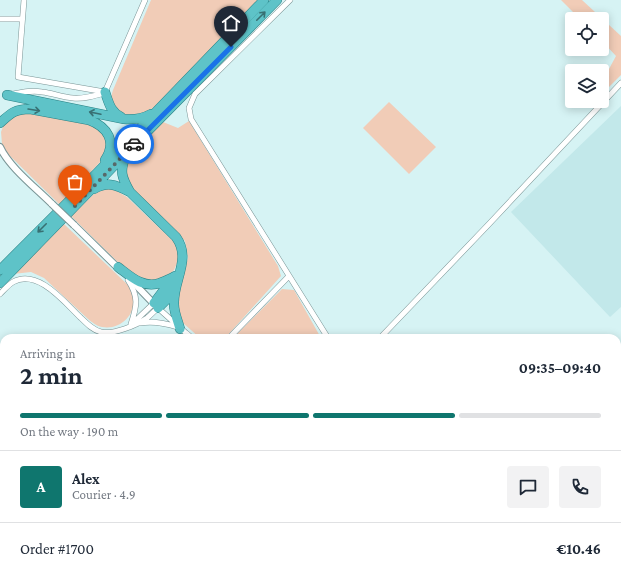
<!DOCTYPE html>
<html lang="en">
<head>
<meta charset="utf-8">
<style>
  :root { --surface:#fff; --page:#f2f2f3; --text:#1f2937; --muted:#747a83; --line:#e0e1e3; --accent:#0f766e }
  body { margin:0; font-family:"Crimson Pro",serif; background:var(--page); color:var(--text); height:100vh; display:flex; flex-direction:column; font-size:15px; white-space:nowrap }
  * { box-sizing:border-box; margin:0 }
  p { font-size:13px; color:var(--muted) }
  .icon { flex:none; width:22px; height:22px; fill:none; stroke:currentColor; stroke-width:2; stroke-linecap:round; stroke-linejoin:round }
  .map { position:relative; flex:1; overflow:hidden }
  .sheet { position:absolute; left:0px; top:334px; width:621px; height:248px; display:flex; flex-direction:column; background:var(--surface); border-radius:12px 12px 0 0; box-shadow:0 2px 10px #0003 }
  .sheet>* { flex:none }
  .buttons { position:absolute; left:565px; top:12px; display:grid; gap:8px }
  .buttons a { display:grid; place-items:center; width:44px; height:44px; border-radius:4px; background:var(--surface); box-shadow:0 2px 10px #0003; font-size:20px }
  .pin { position:absolute; display:grid; place-items:center; width:34px; height:34px; color:#fff; margin:-41px -17px; border-radius:50% 50% 50% 0; rotate:-45deg; box-shadow:0 0 4px #0007 }
  .pin .icon { rotate:45deg }
  .courier { position:absolute; display:grid; place-items:center; width:40px; height:40px; margin:-20px; border:3px solid #1a73e8; border-radius:50%; background:#fff; color:#222; box-shadow:0 1px 5px #0007 }
  .headline em { font-style:normal; font-weight:700 }
  .headline div { display:flex; flex-direction:column-reverse }
  .headline { display:flex; align-items:center; justify-content:space-between; height:68px; padding:0 20px }
  h1 { font-size:26px; font-weight:700; line-height:30px }
  .bar { display:grid; grid-template-columns:repeat(4,1fr); gap:6px 4px; align-content:center; height:48px; padding:0 20px }
  .bar i { height:5px; border-radius:3px; background:var(--line) }
  .bar .on { background:var(--accent) }
  .bar p { grid-column:span 4 }
  .line { display:flex; align-items:center; gap:10px; padding:0 20px; border-top:1px solid var(--line) }
  .line div { flex:1 }
  .round { display:grid; place-items:center; flex:none; width:42px; height:42px; border-radius:4px; background:var(--page) }
  .map>svg:first-child { display:block }
  .built { fill:#c2e8ea }
  .green { fill:#f1ccb7 }
  .lines { fill:none; stroke-linecap:round; stroke-linejoin:round }
  .minor-casing { stroke:#7a9596; stroke-width:6 }
  .tertiary-casing { stroke:#7a9596; stroke-width:8 }
  .trunk-casing { stroke:#298083; stroke-width:10 }
  .minor { stroke:#fff; stroke-width:5 }
  .tertiary { stroke:#fff; stroke-width:6 }
  .trunk { stroke:#5ec3c8; stroke-width:9 }
  .tertiary-bridge-casing { stroke:#7a9596; stroke-width:8; stroke-linecap:butt }
  .tertiary-bridge { stroke:#fff; stroke-width:6 }
  .oneway { stroke:#387073 }
  .done { stroke:#576969; stroke-width:4; stroke-dasharray:0 7.2 }
  .route { stroke:#1a73e8; stroke-width:5 }
</style>
</head>
<body>
<div class="map">
<svg width="621" height="582" viewBox="0 0 621 582">
  <rect width="100%" height="100%" fill="#d6f3f4"/>
  <path class="built" d="M621,106V307L610,317L511,212Z"/>
  <path class="green" d="M151,0H259L149,112L139,116L123,115L114,108L111,97L113,90Z
    M561,0H582L621,36V75L602,94V82L616,56L602,41V19H580Z
    M389,102L436,147L409,174L363,128Z
    M21,112L97,125L108,139L102,160L60,205L8,154L2,144L1,132L5,121Z
    M189,121L278,266L281,276L227,336L221,338H200L183,323L177,309L179,289L188,258L185,241L132,188L125,170L129,158L163,122L178,128Z
    M102,189H110L115,190L127,197L175,243L178,251V261L174,270L171,273L153,283L131,275L71,216L96,192Z
    M64,224L128,285C131,289 133,294 134,300C134,317 119,330 102,327C96,326 92,322 88,319L44,278L31,272L13,274Z
    M282,289L294,290L321,338H233Z
    M0,347L4,354V384H0Z
    M621,506V582H547L551,578H617V510Z
    M0,534L4,540V578H22L23,582H0Z
    M386,578H473L476,582H390Z"/>
  <g class="lines">
    <g class="minor-casing">
      <path id="minor" d="M24,0L18,77L105,92
        M290,0L195,94L189,108L191,119L328,338
        M0,19H22
        M105,92L145,0
        M13,94C23,92 32,90 42,92C52,93 62,97 73,98C84,99 94,96 104,93
        M128,280C139,297 137,306 131,324
        M0,294C4,290 8,285 13,282C38,268 65,303 81,318C87,324 93,330 101,332C113,335 137,325 147,318C151,315 154,311 158,308L186,333L192,338
        M140,323C153,321 165,323 177,327
        M132,324L154,303
        M229,338L289,276
        M380,338L489,224L621,83
        M617,451L621,455
        M142,582L146,578"/>
    </g>
    <g class="tertiary-casing">
      <path id="tertiary" d="M0,147C9,167 36,188 52,204
        M74,225L120,270
        M130,279L155,305"/>
    </g>
    <g class="trunk-casing">
      <path id="trunk" d="M105,92C109,103 110,111 121,117
        M7,95L124,119C134,120 142,119 151,114
        M0,123C11,113 15,109 30,109L89,120C108,127 117,142 105,160
        M126,156C119,171 122,178 130,192
        M94,189C108,181 116,185 130,192L176,237C192,259 173,280 174,304C174,313 178,321 180,329
        M118,267C130,276 143,289 160,283C165,281 170,279 175,276
        M0,270L97,173L264,0
        M0,283L106,174L131,148L277,0
        M154,303L173,278
        M158,308L169,297L174,289"/>
    </g>
    <use href="#minor" class="minor"/>
    <use href="#tertiary" class="tertiary"/>
    <use href="#trunk" class="trunk"/>
    <g class="tertiary-bridge-casing">
      <path id="tertiary-bridge" d="M52,204L74,225"/>
    </g>
    <use href="#tertiary-bridge" class="tertiary-bridge"/>
  </g>
  <defs><path id="oneway-shaft" d="M-6 0H5M1.5-3L5.5 0L1.5 3" fill="none" stroke-width="1.6" stroke-linecap="round" stroke-linejoin="round"/></defs>
  <g class="oneway">
    <use href="#oneway-shaft" transform="translate(261 16) rotate(-45)"/>
    <use href="#oneway-shaft" transform="translate(34 110) rotate(9)"/>
    <use href="#oneway-shaft" transform="translate(95 113) rotate(-168)"/>
    <use href="#oneway-shaft" transform="translate(42 228) rotate(135)"/>
  </g>
  <g class="lines">
    <path class="done" d="M75,206L134,144"/>
    <path class="route" d="M134,144L231,47"/>
  </g>
</svg>
<div class="buttons">
<a><svg class="icon" aria-label="locate" viewBox="0 0 24 24"><circle cx="12" cy="12" r="6"/><path d="M12 2v4M12 18v4M2 12h4M18 12h4"/></svg></a>
<a><svg class="icon" aria-label="layers" viewBox="0 0 24 24"><path d="M12 4l9 5-9 5-9-5zM3 14l9 5 9-5"/></svg></a>
</div>
<div class="pin" style="left:75px;top:206px;background:#ea580c"><svg class="icon" aria-label="bag" viewBox="0 0 24 24"><path d="M5 8h14l-1 12H6zM9 8a3 3 0 0 1 6 0"/></svg></div>
<div class="pin" style="left:231px;top:47px;background:#1f2937"><svg class="icon" aria-label="home" viewBox="0 0 24 24"><path d="M3 11l9-7 9 7M6 9v11h12V9"/></svg></div>
<div class="courier" style="left:134px;top:144px"><svg class="icon" aria-label="car" viewBox="0 0 24 24"><path d="M5 17H2v-5l4-1 3-4h7l3 4 3 1v5h-3M9 17h6M6 11h13"/><circle cx="7" cy="17" r="2"/><circle cx="17" cy="17" r="2"/></svg></div>
<section class="sheet">
<div class="headline"><div><h1>2 min</h1><p>Arriving in</p></div><em>09:35–09:40</em></div>
<div class="bar"><i class="on"></i><i class="on"></i><i class="on"></i><i></i><p>On the way · 190 m</p></div>
<div class="line" style="height:72px"><b class="round" style="background:var(--accent);color:#fff">A</b><div><b>Alex</b><p>Courier · 4.9</p></div><a class="round"><svg class="icon" aria-label="chat" viewBox="0 0 24 24"><path d="M4 5h16v11H9l-5 4z"/></svg></a><a class="round"><svg class="icon" aria-label="phone" viewBox="0 0 24 24"><path d="M5 4h4l2 5-3 2q2 4 5 5l2-3 5 2v4C11 20 4 13 5 4z"/></svg></a></div>
<div class="line" style="height:52px"><div>Order #1700</div><b>€10.46</b></div>
</section>
</div>
</body>
</html>
